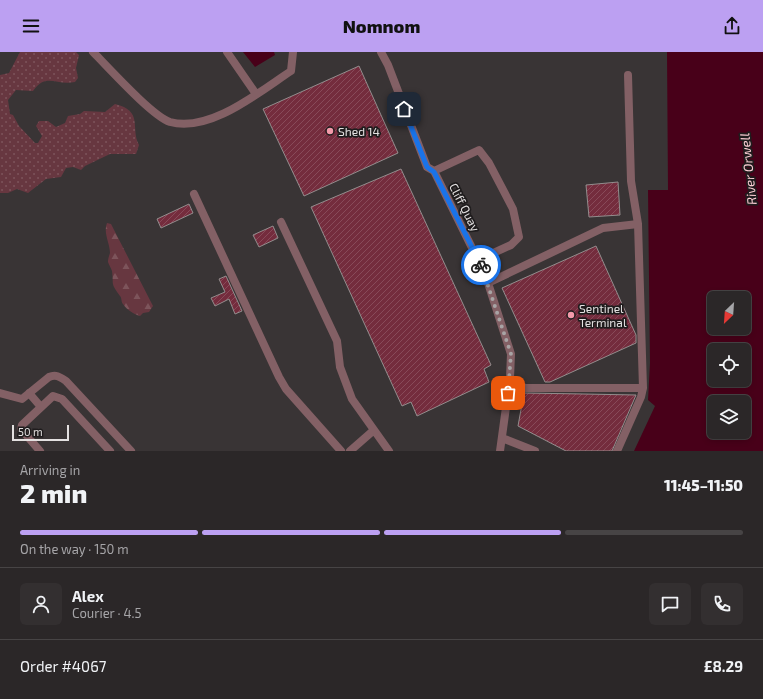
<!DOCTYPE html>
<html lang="en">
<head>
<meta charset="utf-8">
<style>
  :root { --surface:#2b2728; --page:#332f30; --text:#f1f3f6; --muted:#a6a5a8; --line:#474445; --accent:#bca0f2 }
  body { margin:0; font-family:"Exo 2",sans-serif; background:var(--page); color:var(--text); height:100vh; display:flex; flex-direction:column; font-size:15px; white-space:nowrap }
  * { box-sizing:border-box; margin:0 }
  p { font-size:13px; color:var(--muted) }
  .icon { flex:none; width:22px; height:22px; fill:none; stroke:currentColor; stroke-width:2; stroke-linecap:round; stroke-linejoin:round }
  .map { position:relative; height:399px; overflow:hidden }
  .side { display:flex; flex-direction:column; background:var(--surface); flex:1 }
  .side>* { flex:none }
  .needle { width:26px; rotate:205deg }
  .buttons { position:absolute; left:707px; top:239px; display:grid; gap:8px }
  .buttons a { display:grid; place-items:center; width:44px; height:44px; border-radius:6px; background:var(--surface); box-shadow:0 2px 6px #0003,0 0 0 1px var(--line); font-size:20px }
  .scale { position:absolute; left:12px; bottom:10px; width:57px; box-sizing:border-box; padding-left:4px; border:2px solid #e4e1e1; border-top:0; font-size:11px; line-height:14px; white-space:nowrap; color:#e4e1e1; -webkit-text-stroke:3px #1f1c1d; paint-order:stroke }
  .pin { position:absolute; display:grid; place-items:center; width:34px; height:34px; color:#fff; margin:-17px; border-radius:8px; box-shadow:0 2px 6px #0006 }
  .courier { position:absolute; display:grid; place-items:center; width:40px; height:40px; margin:-20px; border:3px solid #1a73e8; border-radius:50%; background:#fff; color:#222; box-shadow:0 1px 5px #0007 }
  .overview em { font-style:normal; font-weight:800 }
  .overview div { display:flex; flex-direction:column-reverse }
  .overview { display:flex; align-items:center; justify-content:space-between; height:68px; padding:0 20px }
  h1 { font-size:26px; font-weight:800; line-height:30px }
  .bar { display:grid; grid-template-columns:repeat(4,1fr); gap:6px 4px; align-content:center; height:48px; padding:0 20px }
  .bar i { height:5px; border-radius:3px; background:var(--line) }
  .bar .active { background:var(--accent) }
  .bar p { grid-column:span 4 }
  .line { display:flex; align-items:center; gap:10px; padding:0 20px; border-top:1px solid var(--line) }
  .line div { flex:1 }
  .round { display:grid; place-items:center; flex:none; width:42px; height:42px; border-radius:6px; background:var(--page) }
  header { display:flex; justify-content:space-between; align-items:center; height:52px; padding:0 20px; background:var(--accent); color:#111; font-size:18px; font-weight:800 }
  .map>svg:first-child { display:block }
  .grass { fill:url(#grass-dots) }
  .forest { fill:url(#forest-firs) }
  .water { fill:#480019; fill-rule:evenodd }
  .building { fill:url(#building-hatch); stroke:#938d8d }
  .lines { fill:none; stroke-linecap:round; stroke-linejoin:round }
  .minor { stroke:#836065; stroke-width:8 }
  .done { stroke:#a8a4a5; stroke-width:4; stroke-dasharray:0 7.2 }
  .route { stroke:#1a73e8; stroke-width:5 }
  .poi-dot { fill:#f39aaa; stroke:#1f1c1d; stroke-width:1.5 }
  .labels { text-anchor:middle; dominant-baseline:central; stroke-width:3.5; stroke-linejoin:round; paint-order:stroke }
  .poi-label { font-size:12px; fill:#e4e1e1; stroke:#1f1c1d; text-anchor:start }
  .street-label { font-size:12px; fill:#e4e1e1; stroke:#1f1c1d }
  .water-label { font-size:13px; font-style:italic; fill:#fdced5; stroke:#1f1c1d }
</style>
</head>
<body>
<header><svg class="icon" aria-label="menu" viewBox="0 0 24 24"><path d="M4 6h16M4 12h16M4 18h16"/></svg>Nomnom<svg class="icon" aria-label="share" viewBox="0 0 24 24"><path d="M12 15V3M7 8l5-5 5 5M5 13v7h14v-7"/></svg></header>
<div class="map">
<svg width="763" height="399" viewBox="0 0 763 399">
  <defs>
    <pattern id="grass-dots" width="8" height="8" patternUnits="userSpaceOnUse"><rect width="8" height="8" fill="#673740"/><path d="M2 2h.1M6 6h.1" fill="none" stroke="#7d545b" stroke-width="1.8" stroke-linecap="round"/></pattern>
    <pattern id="forest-firs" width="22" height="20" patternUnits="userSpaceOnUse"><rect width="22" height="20" fill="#673740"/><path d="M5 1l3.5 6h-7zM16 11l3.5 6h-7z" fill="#7d545b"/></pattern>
    <pattern id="building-hatch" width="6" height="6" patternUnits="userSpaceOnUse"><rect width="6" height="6" fill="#742c3d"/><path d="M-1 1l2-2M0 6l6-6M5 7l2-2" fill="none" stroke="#884a59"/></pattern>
  </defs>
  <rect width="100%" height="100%" fill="#393435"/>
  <path class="grass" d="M20,0H76L79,3L76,16L78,26L75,30C56,34 46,20 33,39L16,38L8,48L10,62L13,63L19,74L35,91H38L42,84L36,74L39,69H48L56,75L65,71L68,64L80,62L84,59L105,60L115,52C144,59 130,76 139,93L136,102H110L85,114L81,118L73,115L66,116L61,125L46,127L28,141L17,137L8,141H0V23L9,21Z"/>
  <path class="forest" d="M107,171L111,172L153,254L149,260L143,261L140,264C134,262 127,258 123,252C121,250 122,246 120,244C110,230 114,234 112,219C111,216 109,213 108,210C108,207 109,204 110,201C110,191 103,181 107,171Z"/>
  <path class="water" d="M243,0H274L275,3L255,15Z
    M667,0H763V399H634L655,354L648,348L650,311L648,138H668ZM714,246H744V276H714ZM714,298H744V328H714ZM714,350H744V380H714Z"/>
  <path class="building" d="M359,14L398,101L304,144L263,57Z
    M401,117L491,313L484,317L489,330L417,364L411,350L402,354L311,155Z
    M618,130L620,163L589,165L586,133Z
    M189,152L193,161L161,176L157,167Z
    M273,174L278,186L259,195L253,183Z
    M596,194L636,283V291L550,330H545L502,236Z
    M226,224L242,259L235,262L229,247L215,254L211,246L225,240L219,227Z
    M524,341L583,342L636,343L612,399H566L518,374Z"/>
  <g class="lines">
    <path class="minor" d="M93,0C109,16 152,64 170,70C210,81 259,40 291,19L293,0
      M227,0L256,42
      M381,0L388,13L427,115L434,119L478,208L488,231L511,302L510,326L500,399
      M628,23L631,129L638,172
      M434,119L479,98L489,111L513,157L519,185L511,193L478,208
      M194,142L279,325L286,337L341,399
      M281,170L337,289L340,315L352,347L389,399
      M488,231L603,176L638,172L643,336H526L516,333L510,326
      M0,341L22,347L49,325C56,322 60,325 66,329L131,399
      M29,341L41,355
      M502,386L535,399
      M40,399L21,377L22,373L53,344L62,347L110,399
      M350,399L374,378
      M617,399L641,345L643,336"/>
  </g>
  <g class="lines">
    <path class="done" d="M481,213L511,302L508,341"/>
    <path class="route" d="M404,57L427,115L434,120L481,213"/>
  </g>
  <g class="poi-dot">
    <circle cx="330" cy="79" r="4"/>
    <circle cx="571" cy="263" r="4"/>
  </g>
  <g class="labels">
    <g class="poi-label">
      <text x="338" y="79">Shed 14</text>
      <text x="579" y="256">Sentinel<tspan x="579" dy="14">Terminal</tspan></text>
    </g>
    <g class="street-label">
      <text transform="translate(465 155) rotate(63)">Cliff Quay</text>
    </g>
    <g class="water-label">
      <text transform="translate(748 117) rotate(-96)">River Orwell</text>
    </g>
  </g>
</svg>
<div class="buttons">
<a><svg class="needle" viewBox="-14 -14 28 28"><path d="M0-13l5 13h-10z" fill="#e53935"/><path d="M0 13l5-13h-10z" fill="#a6a5a8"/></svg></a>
<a><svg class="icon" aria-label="locate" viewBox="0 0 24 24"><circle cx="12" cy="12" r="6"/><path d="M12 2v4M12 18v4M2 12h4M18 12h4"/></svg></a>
<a><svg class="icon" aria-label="layers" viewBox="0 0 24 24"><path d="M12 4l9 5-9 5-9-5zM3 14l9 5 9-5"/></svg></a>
</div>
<div class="scale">50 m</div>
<div class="pin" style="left:508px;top:341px;background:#ea580c"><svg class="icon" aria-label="bag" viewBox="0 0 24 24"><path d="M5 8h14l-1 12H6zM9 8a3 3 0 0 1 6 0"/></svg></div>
<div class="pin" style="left:404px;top:57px;background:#1f2937"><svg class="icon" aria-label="home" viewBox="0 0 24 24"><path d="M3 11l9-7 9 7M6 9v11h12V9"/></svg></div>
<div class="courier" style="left:481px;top:213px"><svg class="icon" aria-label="bike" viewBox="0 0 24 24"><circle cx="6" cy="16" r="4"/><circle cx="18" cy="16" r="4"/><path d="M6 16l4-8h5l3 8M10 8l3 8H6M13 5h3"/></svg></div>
</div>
<section class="side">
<div class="overview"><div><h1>2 min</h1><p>Arriving in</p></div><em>11:45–11:50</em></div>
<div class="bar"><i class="active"></i><i class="active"></i><i class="active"></i><i></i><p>On the way · 150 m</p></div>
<div class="line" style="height:72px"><a class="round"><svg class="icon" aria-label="person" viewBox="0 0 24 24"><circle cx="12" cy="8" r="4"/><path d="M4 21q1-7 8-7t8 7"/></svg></a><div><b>Alex</b><p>Courier · 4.5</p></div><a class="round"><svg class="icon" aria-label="chat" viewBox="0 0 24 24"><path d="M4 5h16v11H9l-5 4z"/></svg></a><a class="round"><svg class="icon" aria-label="phone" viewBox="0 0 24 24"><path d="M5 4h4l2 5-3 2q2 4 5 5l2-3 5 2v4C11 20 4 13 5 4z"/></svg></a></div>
<div class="line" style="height:52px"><div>Order #4067</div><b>£8.29</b></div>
</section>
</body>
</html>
